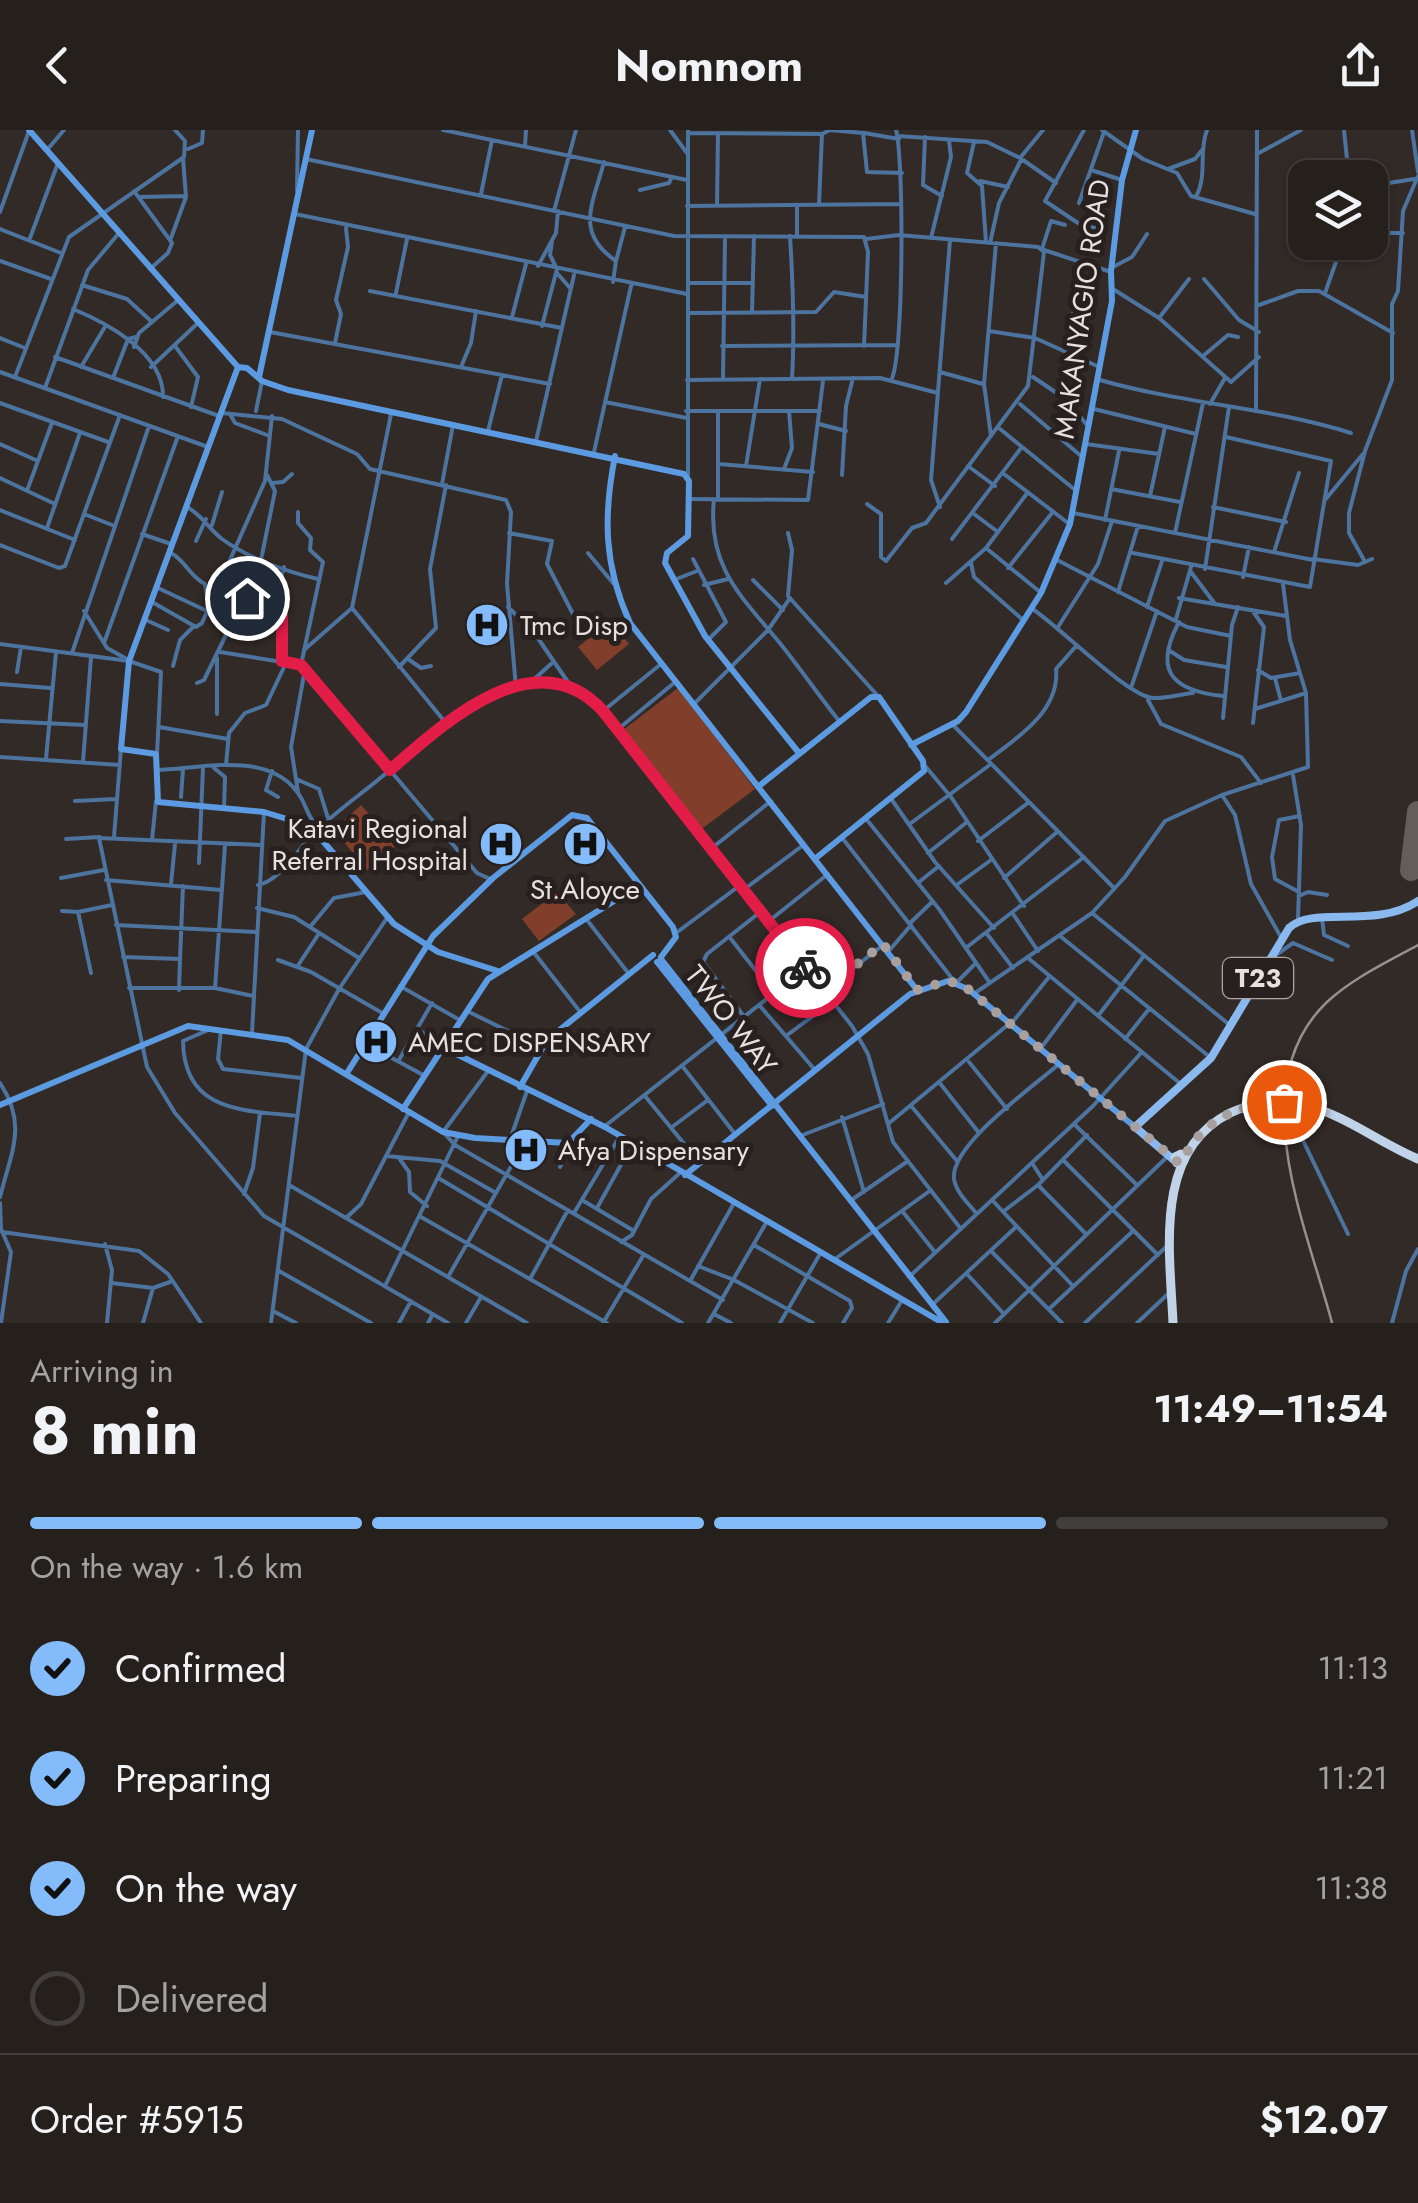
<!DOCTYPE html>
<html lang="en">
<head>
<meta charset="utf-8">
<style>
  :root { --surface:#26201d; --page:#2e2826; --text:#f1f3f6; --muted:#a4a3a4; --line:#423e3b; --accent:#84bcfb }
  body { margin:0; font-family:Jost,sans-serif; background:var(--page); color:var(--text); height:100vh; display:flex; flex-direction:column; font-size:38px; white-space:nowrap }
  * { box-sizing:border-box; margin:0 }
  p { font-size:32px; color:var(--muted) }
  .icon { flex:none; width:55px; height:55px; fill:none; stroke:currentColor; stroke-width:2; stroke-linecap:round; stroke-linejoin:round }
  .map { position:relative; height:1193px; overflow:hidden }
  .drawer { display:flex; flex-direction:column; background:var(--surface); flex:1 }
  .drawer>* { flex:none }
  .buttons { position:absolute; left:1288px; top:30px; display:grid; gap:20px }
  .buttons a { display:grid; place-items:center; width:100px; height:100px; border-radius:20px; background:var(--surface); box-shadow:0 2px 8px #0004,0 0 0 2px var(--line); font-size:50px }
  .pin { position:absolute; display:grid; place-items:center; width:85px; height:85px; color:#fff; margin:-42px; border:5px solid #fff; border-radius:50%; box-shadow:0 2px 10px #0007 }
  .courier { position:absolute; display:grid; place-items:center; width:100px; height:100px; margin:-50px; border:8px solid #e11d48; border-radius:50%; background:#fff; color:#222; box-shadow:0 2px 12px #0007 }
  .overview em { font-style:normal; font-weight:700 }
  .overview div { display:flex; flex-direction:column-reverse }
  .overview { display:flex; align-items:center; justify-content:space-between; height:170px; padding:0 30px }
  h1 { font-size:65px; font-weight:700; line-height:75px }
  .bar { display:grid; grid-template-columns:repeat(4,1fr); gap:15px 10px; align-content:center; height:120px; padding:0 30px }
  .bar i { height:12px; border-radius:8px; background:var(--line) }
  .bar .current { background:var(--accent) }
  .bar p { grid-column:span 4 }
  .line { display:flex; align-items:center; gap:25px; padding:0 30px; border-top:2px solid var(--line) }
  .line div { flex:1 }
  ol { padding:0 30px; list-style:none }
  li { display:flex; align-items:center; gap:30px; height:110px }
  li p { margin-inline-start:auto }
  li .icon { padding:10px; border-radius:50%; background:var(--accent); color:#111; stroke-width:4 }
  li:last-child { color:var(--muted) }
  li i { width:55px; height:55px; border:5px solid var(--line); border-radius:50% }
  header { display:flex; justify-content:space-between; align-items:center; height:130px; padding:0 30px; background:var(--surface); font-size:45px; font-weight:700 }
  .map>svg:first-child { display:block }
  .green { fill:#803e2b }
  .lines { fill:none; stroke-linecap:round; stroke-linejoin:round }
  .runway { stroke:#645d5a; stroke-width:22 }
  .street { stroke:#4d739f; stroke-width:4 }
  .secondary { stroke:#5c9be1; stroke-width:6 }
  .primary { stroke:#8ab9ef; stroke-width:8 }
  .highway { stroke:#c0d3e9; stroke-width:9 }
  .rail { stroke:#97908e; stroke-width:2.5 }
  .done { stroke:#a7a09e; stroke-width:10; stroke-dasharray:0 18 }
  .route { stroke:#e11d48; stroke-width:12 }
  .labels { text-anchor:middle; dominant-baseline:central; stroke-width:10; stroke-linejoin:round; paint-order:stroke }
  .shield { fill:#28201e; stroke:#ada6a4; stroke-width:2.5 }
  .shield-label { font-size:25px; font-weight:bold; fill:#e6e0de }
  .street-label { font-size:28px; fill:#e6e0de; stroke:#28201e }
  .poi-label { font-size:28px; fill:#e6e0de; stroke:#28201e; text-anchor:start }
</style>
</head>
<body>
<header><svg class="icon" aria-label="back" viewBox="0 0 24 24"><path d="M15 5l-7 7 7 7"/></svg>Nomnom<svg class="icon" aria-label="share" viewBox="0 0 24 24"><path d="M12 15V3M7 8l5-5 5 5M5 13v7h14v-7"/></svg></header>
<div class="map">
<svg width="1418" height="1193" viewBox="0 0 1418 1193">
  <rect width="100%" height="100%" fill="#322a27"/>
  <path class="green" d="M610,491L629,514L597,540L578,517Z
    M678,558L755,659L699,701L623,600Z
    M361,675L397,715L367,740L334,700Z
    M557,762L576,784L539,811L522,789Z"/>
  <g class="lines">
    <path class="runway" d="M1411,740L1418,682"/>
    <path class="street" d="M443,0L687,50
      M670,0L687,23
      M830,0L863,3L867,42L902,43
      M1084,0L1045,71L1081,95L1104,100
      M1102,0L1143,29L1177,43L1191,66L1255,84
      M1344,0L1349,48
      M1412,0L1418,42
      M688,3L822,4L830,0
      M864,3L899,9
      M898,6L987,12L1020,28L1043,0
      M925,7L923,55L942,66
      M974,12L967,43L982,56L986,112
      M525,16L526,0
      M188,19L202,13L203,0
      M47,20L64,0
      M1257,24L1301,0
      M306,29L674,106L864,107L868,122L864,216
      M1023,30L1056,53
      M604,32C593,74 574,102 616,131L613,152
      M1168,39L1195,29L1202,20
      M1091,40L1119,49
      M980,51L1008,57
      M1370,56L1414,49
      M297,60L298,0
      M640,60L669,53L672,47
      M134,61L172,113L168,123L150,139
      M481,64L492,10
      M139,67L184,66
      M1196,67C1208,44 1198,23 1207,0
      M1079,73L1104,2
      M819,74L822,4
      M687,76L901,74
      M717,76L718,3
      M554,81L576,0
      M0,82L29,1
      M295,84L687,164
      M0,99L61,123
      M1370,103H1403
      M790,106C793,155 795,200 792,249
      M797,107V76
      M30,108L58,33
      M171,108L186,67L183,28
      M931,108L951,27L949,11
      M866,109L899,105L1038,117L1044,122L1028,256L926,393L912,398L886,431L881,427V384L867,374
      M990,113L999,73L1021,30
      M1042,119L1051,91L1065,95
      M1044,120L1111,142
      M1341,125L1359,112
      M0,131L51,149
      M616,131L625,97
      M538,136L556,103L558,81
      M1111,138L1132,127L1147,104
      M557,143L570,158
      M1204,149L1239,190L1259,202
      M688,153H753
      M82,155L127,169L152,192
      M1113,159L1159,188L1231,252L1259,227
      M370,161L562,198
      M396,163L407,109
      M1325,163L1343,112
      M1259,175L1298,161H1319L1393,203
      M73,179C107,193 164,223 163,267
      M752,182L754,106
      M688,183L816,182L834,162L866,167
      M512,187L526,134
      M1159,188L1189,149
      M542,196L557,139L550,125L552,111
      M989,201L1035,208L1097,236
      M270,202L550,254
      M0,208L25,218
      M335,213L341,184L336,170L348,117L346,98
      M175,216L198,247L191,277
      M722,216L897,215
      M134,217L139,203L177,171
      M1072,226L1069,204L1073,183
      M1203,226L1228,205L1238,207
      M55,227L219,286
      M81,237L106,195
      M151,237L198,193
      M461,237L471,213L476,181
      M0,242L208,317
      M940,242L983,254
      M15,247L69,107L184,27L185,11L175,0
      M1033,247L1064,268L1088,296
      M113,248L128,209L136,207
      M723,249L725,109
      M687,250L880,248L938,263
      M891,250C904,231 904,28 896,0
      M1100,250C1183,274 1269,277 1351,303
      M45,258L88,140L119,103
      M605,272L687,288
      M0,273L108,312
      M1020,274L1081,326
      M1210,274L1225,248
      M1094,279L1196,304
      M256,281L262,251
      M686,281H820
      M1256,281L1257,0
      M222,283L282,289L357,324L370,339L506,370L511,382L507,454L516,558
      M230,284L235,293L267,305
      M391,284L352,478L445,592
      M819,294L846,301
      M1000,299L1074,359
      M488,301L502,245
      M991,306L984,254L996,113
      M536,311L574,145
      M0,314L38,331
      M1086,314L1159,324
      M594,322L631,156
      M719,334L813,342
      M746,336L760,249
      M968,336L995,356
      M784,339L792,318L789,281
      M1004,344L1068,393
      M688,345V0
      M842,345L846,276L853,248
      M0,348L55,374
      M272,353L283,352L292,344
      M442,354L453,295
      M28,358L52,293
      M1111,359L1180,372
      M1150,366L1165,297
      M689,369L808,370L823,251
      M714,369C707,436 740,465 779,512C800,538 819,566 840,592
      M718,369V281
      M1325,370L1363,324
      M187,377C202,385 209,399 222,409C248,428 287,442 318,449
      M940,377L931,350L950,110
      M1213,377L1286,392
      M0,380L75,410
      M298,382V393L311,408L310,420L323,432L301,535
      M1073,383L1313,430
      M84,384L112,395
      M974,384L998,402
      M1105,390L1119,321
      M212,395L222,362
      M47,398L80,303
      M509,403L552,411L547,434L573,484
      M788,403L792,420L788,466L877,565
      M1175,403L1203,273
      M142,404L171,414
      M952,409L1021,318
      M196,411L206,389
      M0,415L59,438L65,436L120,285
      M986,418L1040,462
      M1274,422L1299,343
      M171,423C186,431 189,446 205,454L207,466L212,470
      M588,423L613,453
      M1133,423L1310,457L1331,331L1226,307
      M693,429L726,492L708,510
      M1313,429L1358,435L1372,429
      M261,430L275,361L267,345
      M1057,430L1187,497L1231,506
      M1364,430L1349,403V383L1365,321L1392,250V174L1398,161L1403,81L1418,46
      M971,433L974,447L1023,490
      M1008,438L1052,383
      M1205,439L1229,277
      M1191,442L1215,474
      M223,447L246,467
      M1243,447L1249,417
      M674,450L697,441
      M753,450L783,480
      M946,453L986,418L1028,362
      M704,455L728,449
      M158,458L207,481
      M1118,462L1138,396
      M1179,468L1286,486
      M152,472L196,497L202,493L265,351L272,286
      M275,474L282,485V531
      M508,477L535,504L570,555
      M1147,477L1162,431
      M1031,478C1058,495 1127,566 1153,568C1166,569 1181,564 1193,563
      M1252,480L1264,497L1253,593
      M84,481L107,518L125,528
      M1176,489L1191,437
      M146,490L168,500
      M233,492L260,499L271,476
      M1179,492C1152,542 1174,561 1223,566
      M1058,497L1098,434L1112,391
      M104,513L178,306
      M0,514L129,531L161,542L157,625
      M304,520L352,478
      M1170,521L1184,530L1226,537
      M220,522L301,535L477,743L490,749
      M72,523L149,296
      M217,528V584
      M408,529L421,538L431,536
      M173,536L180,510L194,496
      M399,537L436,498L430,439L446,355
      M1258,540L1271,548L1300,543
      M17,542L21,517
      M1275,548L1281,571
      M197,553L204,550L243,470L273,474L284,437
      M530,553L552,533
      M0,554L50,558
      M1132,555L1157,481
      M1148,570L1161,594L1241,627L1261,653
      M696,572L768,500L790,468
      M1255,579L1306,563
      M603,581L661,534
      M1223,588L1232,495L1238,477
      M0,591L85,595
      M952,594L1114,758
      M159,597L228,609
      M617,600L674,553
      M0,627L120,635
      M46,629L56,522
      M988,630C1019,607 1060,580 1056,539L1077,515
      M83,632L91,527
      M226,635L229,603L245,583L266,575L286,533
      M926,637L951,667L1024,776
      M214,638L225,647L224,678
      M157,640C208,638 282,617 306,678C309,687 314,690 315,699
      M272,641L266,660L278,667
      M1293,645L1301,695L1298,789
      M296,649L319,659L328,688
      M298,662L291,617L305,539
      M1222,665L1235,685L1251,754L1282,809
      M181,667L183,639
      M892,670L935,732L994,798
      M75,671L116,669
      M867,690L939,779L990,853
      M911,693L991,634
      M114,707L121,619
      M66,709L100,707
      M843,709L954,851
      M152,710L156,671
      M978,711L1029,672
      M261,715L99,708L147,937L175,983L264,1086L448,1193
      M712,718L771,671
      M928,723L967,692
      M199,733L203,638
      M61,748L104,740
      M1004,748L1057,702
      M106,750L221,760
      M919,752L939,736
      M171,754L175,714
      M958,754L991,730
      M258,755C280,751 298,719 314,703C337,680 366,661 391,639C445,593 536,508 603,581L852,896L868,924L893,1012L961,1099
      M742,761L802,716
      M1299,762L1275,749L1272,727L1279,690L1300,686
      M1299,766L1308,762L1327,765
      M257,778L294,787L359,828
      M62,781L78,782
      M1092,783L1231,896
      M1013,784L1038,821
      M1322,788L1324,805L1348,816
      M587,790L629,844
      M769,791L828,744
      M910,793L932,772
      M116,795L256,802
      M310,797L334,768L366,762
      M676,803L739,756
      M987,804L1013,838
      M1060,806L1211,928
      M731,809L774,864
      M967,817L1084,727
      M888,822L911,795
      M535,824L581,883
      M1276,825L1293,813L1332,830
      M123,827L180,829L183,756
      M1028,828L1182,955
      M278,830L311,842L384,884
      M297,837L318,805
      M91,843L78,782L112,775
      M957,852L975,834
      M400,856L458,889
      M129,858H215L225,715
      M215,858L253,866
      M179,860L180,829
      M824,861L883,815
      M975,863L1092,783L1125,747L1165,691L1222,665L1308,637L1306,563L1290,510L1283,454
      M760,876L815,940
      M469,882L541,917
      M1098,886L1143,827
      M745,888L703,832L707,824L759,783
      M1011,894L1049,847
      M418,899L442,917
      M221,900L218,929L223,939L301,948
      M206,901L183,911C184,983 244,980 297,986
      M252,903L264,682
      M786,906L833,871
      M1125,909L1149,879
      M368,915L425,946
      M1041,918L1077,870
      M399,930L432,873
      M969,932L1007,979
      M683,937L735,1004
      M488,941L443,1002L455,1015L723,1170
      M939,952L979,1003
      M0,953C28,995 11,1022 0,1067
      M645,966L699,1032
      M1284,972L1287,989L1298,1000L1348,1104
      M912,977L957,1031
      M842,987L864,1062
      M888,994L1010,893
      M1074,994L1137,1055
      M605,996L806,838
      M672,997L708,970
      M800,1006L883,974
      M386,1026L440,1031L496,1063
      M399,1028L409,1042L410,1062L427,1076
      M515,1028L512,1004L527,961
      M1063,1030L1158,1125
      M1032,1033L1043,1050
      M560,1037L569,1016
      M440,1049L682,1193
      M289,1055L527,1193
      M1038,1055L1086,1104
      M244,1064L253,1038L260,983
      M582,1070L634,1101
      M992,1070L1073,1156
      M850,1071L908,1031
      M0,1073L1,1099L11,1122L1,1193
      M597,1078L633,1013
      M1004,1081L1038,1055L1087,1005
      M903,1082L934,1121
      M574,1083L620,1006
      M976,1083C968,1073 956,1062 954,1049C950,1015 1034,956 1059,934
      M421,1087L607,1193
      M346,1088L361,1074L409,982
      M2,1102L139,1121L168,1144L201,1193
      M621,1112L632,1105L651,1069L681,1042
      M105,1114L112,1140L107,1193
      M754,1115L850,1171L852,1178L843,1193
      M992,1122L1062,1193
      M835,1129L931,1060
      M698,1136L734,1150L813,1193
      M279,1141L371,1193
      M967,1144L1004,1184
      M448,1147L525,1012
      M909,1147L1093,976L1141,923
      M530,1149L568,1080
      M690,1151L734,1073
      M112,1153L153,1158L170,1152
      M386,1154L458,1006
      M932,1175L1016,1097
      M1049,1179L1133,1101
      M273,1181L296,1193
      M714,1184L731,1193
      M143,1193L153,1158
      M271,1193L306,919L339,859L387,788
      M399,1193L411,1171
      M428,1193L433,1184
      M466,1193L481,1167
      M603,1193L643,1126
      M708,1193L766,1093
      M780,1193L820,1124
      M888,1193L901,1172
      M995,1193L1168,1026
      M1085,1193L1167,1116
      M1137,1193L1169,1163
      M1392,1193L1406,1141L1418,1119"/>
    <path class="secondary" d="M29,0L238,237
      M259,247L312,0
      M615,326C603,387 604,436 630,493L917,860
      M911,615L958,591L966,582L1041,463L1070,394L1112,171L1111,141L1122,50L1136,0
      M759,656L871,567H879L923,631L924,641L816,728
      M661,829L946,1192
      M657,832L772,976
      M498,841L438,822L394,794L310,696L264,682L158,672L156,624L121,619L129,531L238,237L247,238L262,251L288,260L684,344L689,351L688,406L667,423L665,433L705,506L799,623
      M442,917L605,997L943,1193
      M347,943L433,806L493,748L572,685L587,688L673,797L676,807L661,827
      M520,957L547,910L653,825
      M0,975L188,896L288,910L443,1002L475,1008L568,1013L591,989
      M403,979L488,849L640,755
      M685,1045L910,864L948,851L968,859L1135,997"/>
    <path class="primary" d="M1175,1031L1135,997L1211,928L1289,798C1313,775 1375,800 1418,771"/>
    <path class="highway" d="M1183,1031L1177,1033L1175,1027L1181,1024L1184,1030
      M1173,1193C1170,1122 1153,1021 1230,983C1253,972 1282,969 1306,975C1346,986 1380,1013 1418,1029"/>
    <path class="rail" d="M1332,1193C1307,1097 1241,954 1327,872C1353,848 1387,832 1418,815"/>
  </g>
  <g class="lines">
    <path class="done" d="M805,838L824,860L883,814L917,860L948,851L963,855L1179,1033C1185,1028 1187,1021 1192,1014C1214,985 1248,972 1284,972"/>
    <path class="route" d="M247,468L269,476L274,472L282,486V531L301,535L390,640C445,592 536,508 603,581L805,838"/>
  </g>
  <defs>
    <g id="hospital-disc" transform="scale(2.25)"><circle r="9.5" fill="#84bcfb" stroke="#28201e"/><path d="M-5-5h3v3.5h4V-5h3V5h-3V1.5h-4V5h-3Z" fill="#111"/></g>
  </defs>
  <g fill-rule="evenodd">
    <use href="#hospital-disc" x="487" y="495"/>
    <use href="#hospital-disc" x="501" y="714"/>
    <use href="#hospital-disc" x="585" y="714"/>
    <use href="#hospital-disc" x="376" y="912"/>
    <use href="#hospital-disc" x="526" y="1020"/>
  </g>
  <g class="labels">
    <rect class="shield" x="1223" y="828" width="70" height="40" rx="8"/>
    <g class="shield-label">
      <text x="1258" y="848">T23</text>
    </g>
    <g class="street-label">
      <text transform="translate(1082 179) rotate(-82)">MAKANYAGIO ROAD</text>
      <text transform="translate(731 890) rotate(52)">TWO WAY</text>
    </g>
    <g class="poi-label">
      <text x="520" y="495">Tmc Disp</text>
      <text x="468" y="698" text-anchor="end">Katavi Regional<tspan x="468" dy="32">Referral Hospital</tspan></text>
      <text x="585" y="759" text-anchor="middle">St.Aloyce</text>
      <text x="408" y="912">AMEC DISPENSARY</text>
      <text x="558" y="1020">Afya Dispensary</text>
    </g>
  </g>
</svg>
<div class="buttons">
<a><svg class="icon" aria-label="layers" viewBox="0 0 24 24"><path d="M12 4l9 5-9 5-9-5zM3 14l9 5 9-5"/></svg></a>
</div>
<div class="pin" style="left:1284px;top:972px;background:#ea580c"><svg class="icon" aria-label="bag" viewBox="0 0 24 24"><path d="M5 8h14l-1 12H6zM9 8a3 3 0 0 1 6 0"/></svg></div>
<div class="pin" style="left:247px;top:468px;background:#1f2937"><svg class="icon" aria-label="home" viewBox="0 0 24 24"><path d="M3 11l9-7 9 7M6 9v11h12V9"/></svg></div>
<div class="courier" style="left:805px;top:838px"><svg class="icon" aria-label="bike" viewBox="0 0 24 24"><circle cx="6" cy="16" r="4"/><circle cx="18" cy="16" r="4"/><path d="M6 16l4-8h5l3 8M10 8l3 8H6M13 5h3"/></svg></div>
</div>
<section class="drawer">
<div class="overview"><div><h1>8 min</h1><p>Arriving in</p></div><em>11:49–11:54</em></div>
<div class="bar"><i class="current"></i><i class="current"></i><i class="current"></i><i></i><p>On the way · 1.6 km</p></div>
<ol>
<li><svg class="icon" aria-label="check" viewBox="0 0 24 24"><path d="M5 12l5 5 9-10"/></svg>Confirmed<p>11:13</p></li>
<li><svg class="icon" aria-label="check" viewBox="0 0 24 24"><path d="M5 12l5 5 9-10"/></svg>Preparing<p>11:21</p></li>
<li><svg class="icon" aria-label="check" viewBox="0 0 24 24"><path d="M5 12l5 5 9-10"/></svg>On the way<p>11:38</p></li>
<li><i></i>Delivered</li>
</ol>
<div class="line" style="height:130px"><div>Order #5915</div><b>$12.07</b></div>
</section>
</body>
</html>
